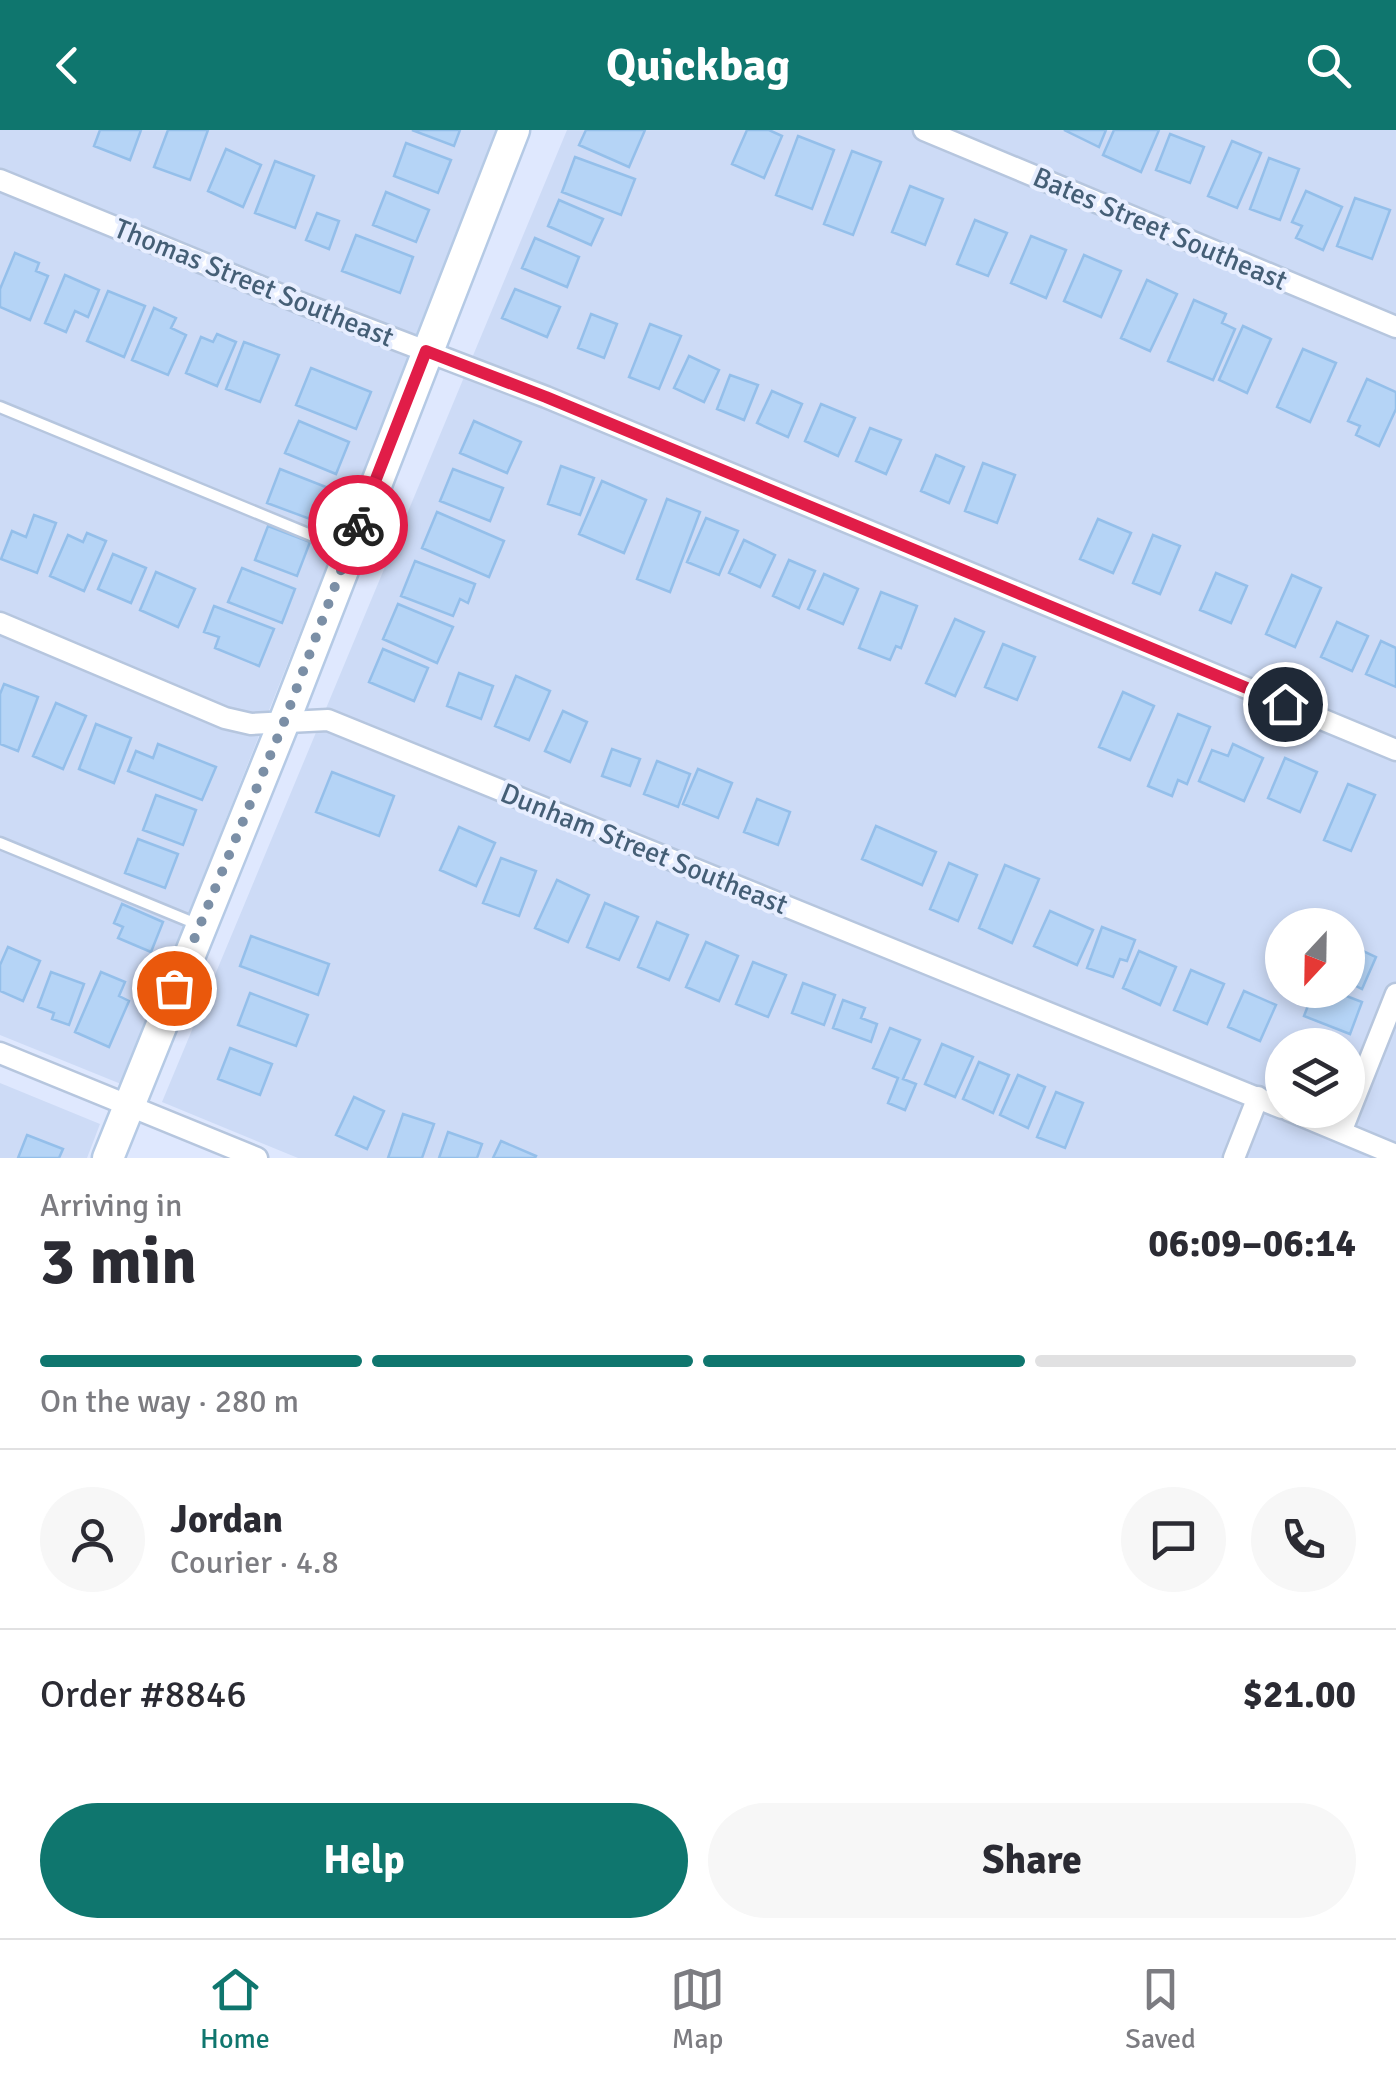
<!DOCTYPE html>
<html lang="en">
<head>
<meta charset="utf-8">
<style>
  :root { --surface:#fff; --page:#f7f7f7; --text:#2b2b33; --muted:#7c7c81; --line:#e1e1e2; --accent:#0f766e }
  body { margin:0; font-family:Signika,sans-serif; background:var(--page); color:var(--text); height:100vh; display:flex; flex-direction:column; font-size:38px; white-space:nowrap }
  * { box-sizing:border-box; margin:0 }
  p { font-size:32px; color:var(--muted) }
  .icon { flex:none; width:55px; height:55px; fill:none; stroke:currentColor; stroke-width:2; stroke-linecap:round; stroke-linejoin:round }
  .map { position:relative; height:1028px; overflow:hidden }
  .side { display:flex; flex-direction:column; background:var(--surface); flex:1 }
  .side>* { flex:none }
  .needle { width:65px; rotate:202deg }
  .tools { position:absolute; left:1265px; top:778px; display:grid; gap:20px }
  .tools a { display:grid; place-items:center; width:100px; height:100px; border-radius:50%; background:var(--surface); box-shadow:0 5px 15px #0003; font-size:50px }
  .pin { position:absolute; display:grid; place-items:center; width:85px; height:85px; color:#fff; margin:-42px; border:5px solid #fff; border-radius:50%; box-shadow:0 2px 10px #0007 }
  .courier { position:absolute; display:grid; place-items:center; width:100px; height:100px; margin:-50px; border:8px solid #e11d48; border-radius:50%; background:#fff; color:#222; box-shadow:0 2px 12px #0007 }
  .summary em { font-style:normal; font-weight:800 }
  .summary div { display:flex; flex-direction:column-reverse }
  .summary { display:flex; align-items:center; justify-content:space-between; height:170px; padding:0 40px }
  h1 { font-size:65px; font-weight:800; line-height:75px }
  .bar { display:grid; grid-template-columns:repeat(4,1fr); gap:15px 10px; align-content:center; height:120px; padding:0 40px }
  .bar i { height:12px; border-radius:8px; background:var(--line) }
  .bar .on { background:var(--accent) }
  .bar p { grid-column:span 4 }
  .line { display:flex; align-items:center; gap:25px; padding:0 40px; border-top:2px solid var(--line) }
  .line div { flex:1 }
  .round { display:grid; place-items:center; flex:none; width:105px; height:105px; border-radius:52px; background:var(--page) }
  .primary-button { display:flex; gap:20px; margin-top:auto; padding:20px 40px }
  .primary-button a { flex:1; height:115px; border-radius:60px; background:var(--accent); color:#fff; font-size:40px; font-weight:800; line-height:115px; text-align:center }
  .primary-button a+a { background:var(--page); color:var(--text) }
  header { display:flex; justify-content:space-between; align-items:center; height:130px; padding:0 40px; background:var(--accent); color:#fff; font-size:45px; font-weight:800 }
  .tabs { display:flex; justify-content:space-around; align-items:center; height:140px; border-top:2px solid var(--line); background:var(--surface); font-size:28px; color:var(--muted) }
  .tabs a { display:grid; justify-items:center; gap:5px }
  .tabs .on { color:var(--accent) }
  .map>svg:first-child { display:block }
  .residential { fill:#cddbf6; fill-rule:evenodd }
  .building { fill:#b5d4f6; stroke:#94bfea; stroke-width:2.5 }
  .lines { fill:none; stroke-linecap:round; stroke-linejoin:round }
  .service-casing { stroke:#b6c6de; stroke-width:15 }
  .minor-casing { stroke:#b6c6de; stroke-width:25 }
  .secondary-casing { stroke:#b5cae5; stroke-width:35 }
  .service { stroke:#fff; stroke-width:10 }
  .minor { stroke:#fff; stroke-width:20 }
  .secondary { stroke:#fff; stroke-width:30 }
  .done { stroke:#7b8fa6; stroke-width:10; stroke-dasharray:0 18 }
  .route { stroke:#e11d48; stroke-width:12 }
  .labels { text-anchor:middle; dominant-baseline:central; stroke-width:8; stroke-linejoin:round; paint-order:stroke }
  .street-label { font-size:28px; fill:#455f76; stroke:#e7eeff }
</style>
</head>
<body>
<header><svg class="icon" aria-label="back" viewBox="0 0 24 24"><path d="M15 5l-7 7 7 7"/></svg>Quickbag<svg class="icon" aria-label="search" viewBox="0 0 24 24"><circle cx="10" cy="10" r="6"/><path d="M15 15l6 6"/></svg></header>
<div class="map">
<svg width="1396" height="1028" viewBox="0 0 1396 1028">
  <rect width="100%" height="100%" fill="#dfe8fe"/>
  <path class="residential" d="M0,0H499L121,954L0,905Z
    M567,0H1396V1028H298L162,972ZM1282,795H1348V860H1282ZM1282,915H1348V980H1282Z
    M0,953L100,994L87,1028H0Z"/>
  <path class="building" d="M100,0H141L130,30L94,16Z
    M168,0H208L190,50L154,37Z
    M412,0H460L454,16Z
    M586,0H645L629,37L579,15Z
    M747,0H769L782,6L764,48L732,34Z
    M1064,0H1106L1099,17Z
    M1114,0H1159L1141,42L1103,25Z
    M1170,4L1204,17L1190,53L1156,40Z
    M798,6L834,20L812,79L776,65Z
    M1232,11L1261,23L1237,78L1208,66Z
    M406,13L451,30L438,63L394,46Z
    M226,19L261,35L243,77L208,61Z
    M852,21L881,32L853,105L824,94Z
    M575,27L635,49L621,85L562,62Z
    M1269,28L1299,39L1280,90L1250,79Z
    M275,31L314,46L295,98L255,83Z
    M910,56L943,69L925,115L892,102Z
    M1306,61L1342,77L1323,120L1296,108L1302,96L1292,92Z
    M386,62L429,80L416,112L373,95Z
    M1355,68L1390,80L1372,129L1337,116Z
    M559,70L603,89L591,115L548,96Z
    M317,83L339,91L329,119L306,110Z
    M975,90L1007,103L988,146L957,134Z
    M356,105L413,127L400,163L342,141Z
    M1031,106L1066,120L1046,168L1011,153Z
    M535,108L579,127L567,157L522,138Z
    M15,123L39,133L36,141L48,146L30,190L0,177V159Z
    M1084,125L1121,141L1101,187L1064,171Z
    M65,145L99,160L88,187L75,181L66,202L45,193Z
    M1147,150L1177,164L1150,221L1121,208Z
    M515,159L560,177L547,207L502,188Z
    M108,161L145,176L124,227L87,211Z
    M1194,170L1226,184L1222,193L1235,199L1213,250L1168,231Z
    M154,178L176,188L171,198L186,205L168,245L132,230Z
    M591,184L617,194L604,228L578,218Z
    M650,194L681,206L659,259L629,247Z
    M1243,196L1271,209L1247,263L1219,250Z
    M217,204L236,212L217,256L186,243L201,207L213,212Z
    M244,212L279,225L260,272L226,259Z
    M1303,219L1336,233L1310,292L1277,277Z
    M689,226L719,240L704,272L674,258Z
    M311,238L371,262L356,299L296,275Z
    M730,245L758,255L744,290L717,279Z
    M1367,249L1396,262V279L1379,316L1356,305L1360,296L1348,291Z
    M772,261L802,274L788,307L757,293Z
    M821,274L855,288L838,326L805,311Z
    M299,291L349,312L336,344L285,323Z
    M474,291L521,312L507,343L460,323Z
    M870,298L901,310L886,344L856,331Z
    M936,325L964,337L949,373L921,361Z
    M983,333L1015,345L997,393L965,381Z
    M561,336L594,348L580,385L548,374Z
    M280,339L331,359L318,392L267,373Z
    M453,339L503,358L490,391L440,371Z
    M602,351L646,370L624,423L579,404Z
    M667,369L700,382L670,462L637,449Z
    M437,382L504,411L489,447L422,418Z
    M34,385L56,393L37,443L1,429L12,401L26,407Z
    M706,388L738,401L719,445L687,432Z
    M1098,389L1131,403L1113,443L1080,429Z
    M268,396L310,412L297,446L255,430Z
    M87,403L106,411L84,461L50,446L68,405L83,412Z
    M1153,405L1180,416L1160,464L1133,453Z
    M744,410L775,425L760,457L729,443Z
    M113,424L146,438L131,473L98,459Z
    M789,430L815,441L799,478L773,466Z
    M415,431L475,454L468,473L460,469L453,486L401,466Z
    M242,438L295,459L282,493L228,472Z
    M156,442L195,459L178,497L140,480Z
    M1216,443L1247,456L1231,493L1200,480Z
    M824,444L858,459L843,494L808,479Z
    M1292,445L1321,458L1295,517L1266,504Z
    M881,462L917,476L901,518L896,516L890,530L859,518Z
    M398,474L453,497L437,533L383,509Z
    M214,476L274,499L259,536L215,518L219,507L204,502Z
    M955,489L984,502L955,566L926,553Z
    M1337,492L1368,506L1352,541L1321,527Z
    M1381,511L1396,518V557L1366,544Z
    M1003,514L1035,527L1017,570L985,557Z
    M383,519L428,538L414,571L369,552Z
    M459,543L493,556L481,589L447,576Z
    M516,546L550,561L529,610L495,596Z
    M4,554L38,567L18,621L0,614V564Z
    M1123,562L1154,576L1130,630L1099,617Z
    M56,573L86,586L63,639L33,626Z
    M563,581L587,592L570,632L545,621Z
    M1178,584L1210,597L1187,654L1178,650L1172,666L1148,656Z
    M96,594L131,608L114,653L79,639Z
    M158,614L216,637L202,670L128,641L136,621L153,628Z
    M1233,614L1263,628L1244,671L1199,651L1212,620L1228,626Z
    M612,619L640,629L630,656L602,646Z
    M1285,628L1317,642L1300,682L1268,668Z
    M657,631L690,644L678,677L644,664Z
    M698,639L732,653L718,688L683,674Z
    M332,642L394,666L379,706L316,682Z
    M1348,654L1375,665L1351,721L1324,710Z
    M156,665L196,680L183,715L143,700Z
    M757,669L790,682L778,715L744,702Z
    M876,696L936,722L922,755L862,729Z
    M459,697L495,713L476,756L440,740Z
    M138,709L178,724L165,758L125,743Z
    M501,728L536,741L519,786L483,773Z
    M949,733L977,745L958,791L930,779Z
    M1005,735L1039,749L1012,813L979,798Z
    M557,750L589,765L568,812L535,798Z
    M605,773L638,787L619,830L587,817Z
    M122,774L163,792L151,822L118,808L123,797L114,793Z
    M1050,781L1093,800L1077,835L1034,816Z
    M657,792L688,805L669,850L638,837Z
    M1102,797L1135,810L1127,831L1120,829L1113,847L1087,838Z
    M251,806L329,834L318,865L240,836Z
    M706,812L738,826L719,871L686,857Z
    M1348,814L1376,827L1362,859L1348,852Z
    M8,817L40,831L23,871L0,861V835Z
    M1139,821L1176,837L1160,875L1123,858Z
    M753,832L786,845L768,887L736,874Z
    M1191,840L1224,854L1207,894L1174,880Z
    M51,842L84,854L69,895L52,889L54,883L38,877Z
    M101,842L125,852L119,866L129,871L109,917L75,902Z
    M803,853L835,865L824,895L792,883Z
    M1314,860H1331L1362,872L1350,904L1304,886Z
    M1244,861L1276,875L1260,911L1228,897Z
    M250,863L308,885L296,916L238,895Z
    M843,870L865,878L861,888L877,894L871,912L833,898Z
    M890,898L920,910L903,949L916,954L905,980L888,973L898,948L873,938Z
    M942,914L973,927L955,967L925,954Z
    M230,918L272,934L260,965L218,949Z
    M979,932L1009,945L993,983L963,969Z
    M1018,945L1045,957L1028,998L1000,985Z
    M1056,962L1083,973L1065,1018L1037,1007Z
    M354,967L384,981L367,1019L336,1005Z
    M403,984L434,994L422,1028H388Z
    M448,1002L482,1014L477,1028H439Z
    M27,1005L63,1019L59,1028H18Z
    M501,1011L536,1026L535,1028H493Z"/>
  <g class="lines">
    <g class="service-casing">
      <path id="service" d="M0,277L347,420
        M0,713L199,795"/>
    </g>
    <g class="minor-casing">
      <path id="minor" d="M924,0L1396,197
        M0,50L303,174L546,267L1396,620
        M0,493L225,588L251,594L328,590L1282,978
        M0,923L257,1028
        M1288,980L1396,1025
        M1341,1002L1396,864
        M1234,1028L1258,967"/>
    </g>
    <g class="secondary-casing">
      <path id="secondary" d="M108,1028L284,592L514,0"/>
    </g>
    <use href="#service" class="service"/>
    <use href="#minor" class="minor"/>
    <use href="#secondary" class="secondary"/>
  </g>
  <g class="lines">
    <path class="done" d="M174,858L284,592L358,395"/>
    <path class="route" d="M358,395L426,221L546,267L1285,574"/>
  </g>
  <g class="labels">
    <g class="street-label">
      <text transform="translate(1160 99) rotate(23)">Bates Street Southeast</text>
      <text transform="translate(254 153) rotate(22)">Thomas Street Southeast</text>
      <text transform="translate(644 719) rotate(22)">Dunham Street Southeast</text>
    </g>
  </g>
</svg>
<div class="tools">
<a><svg class="needle" viewBox="-14 -14 28 28"><path d="M0-13l5 13h-10z" fill="#e53935"/><path d="M0 13l5-13h-10z" fill="#7c7c81"/></svg></a>
<a><svg class="icon" aria-label="layers" viewBox="0 0 24 24"><path d="M12 4l9 5-9 5-9-5zM3 14l9 5 9-5"/></svg></a>
</div>
<div class="pin" style="left:174px;top:858px;background:#ea580c"><svg class="icon" aria-label="bag" viewBox="0 0 24 24"><path d="M5 8h14l-1 12H6zM9 8a3 3 0 0 1 6 0"/></svg></div>
<div class="pin" style="left:1285px;top:574px;background:#1f2937"><svg class="icon" aria-label="home" viewBox="0 0 24 24"><path d="M3 11l9-7 9 7M6 9v11h12V9"/></svg></div>
<div class="courier" style="left:358px;top:395px"><svg class="icon" aria-label="bike" viewBox="0 0 24 24"><circle cx="6" cy="16" r="4"/><circle cx="18" cy="16" r="4"/><path d="M6 16l4-8h5l3 8M10 8l3 8H6M13 5h3"/></svg></div>
</div>
<section class="side">
<div class="summary"><div><h1>3 min</h1><p>Arriving in</p></div><em>06:09–06:14</em></div>
<div class="bar"><i class="on"></i><i class="on"></i><i class="on"></i><i></i><p>On the way · 280 m</p></div>
<div class="line" style="height:180px"><a class="round"><svg class="icon" aria-label="person" viewBox="0 0 24 24"><circle cx="12" cy="8" r="4"/><path d="M4 21q1-7 8-7t8 7"/></svg></a><div><b>Jordan</b><p>Courier · 4.8</p></div><a class="round"><svg class="icon" aria-label="chat" viewBox="0 0 24 24"><path d="M4 5h16v11H9l-5 4z"/></svg></a><a class="round"><svg class="icon" aria-label="phone" viewBox="0 0 24 24"><path d="M5 4h4l2 5-3 2q2 4 5 5l2-3 5 2v4C11 20 4 13 5 4z"/></svg></a></div>
<div class="line" style="height:130px"><div>Order #8846</div><b>$21.00</b></div>
<div class="primary-button"><a>Help</a><a>Share</a></div>
</section>
<nav class="tabs">
<a class="on"><svg class="icon" aria-label="home" viewBox="0 0 24 24"><path d="M3 11l9-7 9 7M6 9v11h12V9"/></svg>Home</a>
<a><svg class="icon" aria-label="map" viewBox="0 0 24 24"><path d="M3 6l6-2 6 2 6-2v14l-6 2-6-2-6 2zM9 4v14M15 6v14"/></svg>Map</a>
<a><svg class="icon" aria-label="saved" viewBox="0 0 24 24"><path d="M7 4h10v16l-5-4-5 4z"/></svg>Saved</a>
</nav>
</body>
</html>
